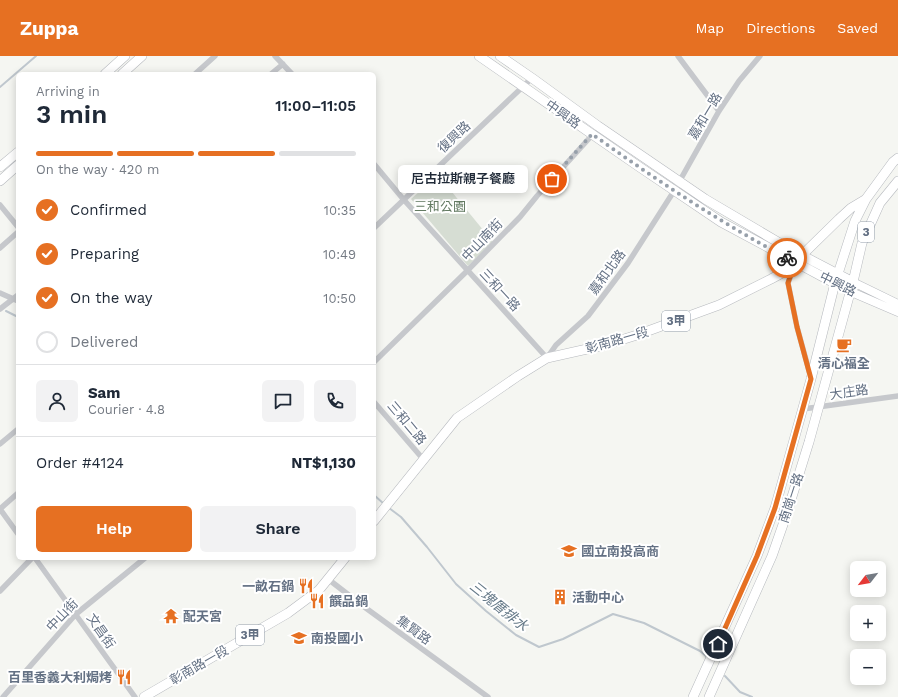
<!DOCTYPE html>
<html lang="en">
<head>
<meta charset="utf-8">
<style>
  :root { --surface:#fff; --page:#f2f2f3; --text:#1f2937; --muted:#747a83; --line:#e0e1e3; --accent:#e67022 }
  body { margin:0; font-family:"Work Sans","Noto Sans TC",sans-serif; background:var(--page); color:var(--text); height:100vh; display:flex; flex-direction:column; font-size:15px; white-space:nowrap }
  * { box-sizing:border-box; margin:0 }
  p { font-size:13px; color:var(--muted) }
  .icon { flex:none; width:22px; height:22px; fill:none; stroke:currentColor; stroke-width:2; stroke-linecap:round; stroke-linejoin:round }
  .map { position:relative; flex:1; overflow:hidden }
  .panel { position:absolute; left:16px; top:16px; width:360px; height:488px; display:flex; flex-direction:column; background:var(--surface); border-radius:6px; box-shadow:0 2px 10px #0003 }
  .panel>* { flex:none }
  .needle { width:26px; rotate:239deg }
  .tools { position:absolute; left:850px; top:505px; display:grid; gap:8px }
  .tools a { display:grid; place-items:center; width:36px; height:36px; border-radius:6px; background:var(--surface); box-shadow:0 2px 10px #0003; font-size:20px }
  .pin { position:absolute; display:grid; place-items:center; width:34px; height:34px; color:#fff; margin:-17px; border:2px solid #fff; border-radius:50%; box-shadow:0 1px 4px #0007 }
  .courier { position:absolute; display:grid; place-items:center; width:40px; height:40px; margin:-20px; border:3px solid #e67022; border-radius:50%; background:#fff; color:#222; box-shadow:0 1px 5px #0007 }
  .bubble { position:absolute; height:28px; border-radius:6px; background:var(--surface); box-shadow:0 2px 10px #0003; font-size:13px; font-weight:600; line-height:28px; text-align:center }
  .head em { font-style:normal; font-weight:600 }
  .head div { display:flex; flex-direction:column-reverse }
  .head { display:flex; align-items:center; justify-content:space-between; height:68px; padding:0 20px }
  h1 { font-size:26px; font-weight:600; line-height:30px }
  .bar { display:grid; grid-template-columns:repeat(4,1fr); gap:6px 4px; align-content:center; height:48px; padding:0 20px }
  .bar i { height:5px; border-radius:3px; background:var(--line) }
  .bar .active { background:var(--accent) }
  .bar p { grid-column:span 4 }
  .line { display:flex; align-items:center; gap:10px; padding:0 20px; border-top:1px solid var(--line) }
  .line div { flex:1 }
  .round { display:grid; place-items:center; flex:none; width:42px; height:42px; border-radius:6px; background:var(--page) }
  ol { padding:0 20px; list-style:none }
  li { display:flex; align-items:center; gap:12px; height:44px }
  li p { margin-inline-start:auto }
  li .icon { padding:4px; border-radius:50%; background:var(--accent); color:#fff; stroke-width:4 }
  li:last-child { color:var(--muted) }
  li i { width:22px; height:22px; border:2px solid var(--line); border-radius:50% }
  .primary-button { display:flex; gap:8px; margin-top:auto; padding:8px 20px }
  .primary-button a { flex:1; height:46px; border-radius:6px; background:var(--accent); color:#fff; font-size:16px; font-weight:600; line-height:46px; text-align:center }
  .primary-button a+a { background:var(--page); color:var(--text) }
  header { display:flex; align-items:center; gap:24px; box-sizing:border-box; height:56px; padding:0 20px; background:var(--accent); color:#fff }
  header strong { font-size:19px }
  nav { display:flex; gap:22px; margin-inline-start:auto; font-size:14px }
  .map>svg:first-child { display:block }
  .green { fill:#d6ddd3 }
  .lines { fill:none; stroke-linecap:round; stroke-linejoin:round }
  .stream { stroke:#bfc7ce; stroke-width:2 }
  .secondary-casing { stroke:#b8bbc0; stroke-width:9 }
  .primary-casing { stroke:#b6b9be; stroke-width:10 }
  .street { stroke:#c6c8cc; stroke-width:5.5 }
  .secondary { stroke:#fff; stroke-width:8 }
  .primary { stroke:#fff; stroke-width:9 }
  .done { stroke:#97a0aa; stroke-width:4; stroke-dasharray:0 7.2 }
  .route { stroke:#e67022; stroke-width:5 }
  .labels { text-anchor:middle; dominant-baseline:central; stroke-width:4; stroke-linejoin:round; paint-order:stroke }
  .shield { fill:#fff; stroke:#929ca9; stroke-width:1 }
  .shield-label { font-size:12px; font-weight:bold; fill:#647184 }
  .street-label { font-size:13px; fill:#647184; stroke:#fff }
  .park-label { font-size:13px; fill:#647b63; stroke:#fff }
  .poi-label { font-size:13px; font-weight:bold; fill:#647184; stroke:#fff; text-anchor:start }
  .water-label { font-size:14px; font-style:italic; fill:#657988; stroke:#fff }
</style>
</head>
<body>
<header>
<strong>Zuppa</strong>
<nav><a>Map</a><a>Directions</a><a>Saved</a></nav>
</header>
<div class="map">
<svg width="898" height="641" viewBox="0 0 898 641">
  <rect width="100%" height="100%" fill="#f5f6f2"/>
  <path class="green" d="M438,119L493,186L468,210L411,143Z"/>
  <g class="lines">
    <path class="stream" d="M0,31L36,0
      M6,255L18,261
      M374,439L384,448
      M389,452L401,461L427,491L456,528L486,555L516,579L539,591L563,583L613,558L644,567L700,595L706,600
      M725,620L740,636L752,641"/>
    <g class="secondary-casing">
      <path id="secondary" d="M853,226L898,248
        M849,235L898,256"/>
    </g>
    <g class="primary-casing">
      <path id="primary" d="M479,0L638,110L721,166L849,235
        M500,0L532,22L598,70L705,143L788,192L853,226
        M105,18L125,0
        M122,18L142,0
        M0,111L18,96
        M0,125L18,109
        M374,465L457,362L518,320L547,302L605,289L637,279L719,249L771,223L784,216L795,206L839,163L851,152L866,143
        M144,641L288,557L319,534L345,502
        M693,641L757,500L775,452L811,323L835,227L855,165L866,143L893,106L898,102
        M709,641L772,500L786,460L809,386L853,226L862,187L880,147L898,125"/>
    </g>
    <path class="street" d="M275,0L292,18
      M678,0L719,55
      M195,18L215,0
      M271,18L283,8
      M374,108L404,144L547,302L556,289L588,260L628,207L674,135L719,55L739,25L760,0
      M0,149L18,171
      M374,172L532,22
      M0,192L18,176
      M795,209L788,227L797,271L811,322
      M0,237L18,245
      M0,253L18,239
      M374,306L467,215L520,161L537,140L594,77
      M374,346L423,403
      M803,353L898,340
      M0,388L18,373
      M0,453L18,478
      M0,453L18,437
      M35,502L135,641
      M328,523L363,550L488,641
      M0,535L32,502
      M3,641L76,558L145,502"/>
    <use href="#secondary" class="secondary"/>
    <use href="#primary" class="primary"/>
  </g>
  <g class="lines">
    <path class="done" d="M552,123L592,78C655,123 719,166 787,202"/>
    <path class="route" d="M718,588L757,500L775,452L811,323L797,271L788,227L795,206L787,202"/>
  </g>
  <defs>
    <g id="cafe-bare" transform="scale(1.2)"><path d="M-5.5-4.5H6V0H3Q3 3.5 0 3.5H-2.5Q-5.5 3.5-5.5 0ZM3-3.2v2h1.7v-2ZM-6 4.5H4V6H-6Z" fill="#e67022" stroke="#fff" stroke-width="2.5" paint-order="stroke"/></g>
    <g id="school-bare" transform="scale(1.2)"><path d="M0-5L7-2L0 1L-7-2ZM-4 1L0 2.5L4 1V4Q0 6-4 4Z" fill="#e67022" stroke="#fff" stroke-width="2.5" paint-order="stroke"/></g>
    <g id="restaurant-bare" transform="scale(1.2)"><path d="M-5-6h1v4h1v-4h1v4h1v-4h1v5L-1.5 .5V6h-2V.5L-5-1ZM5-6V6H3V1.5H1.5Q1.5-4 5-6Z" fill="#e67022" stroke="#fff" stroke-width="2.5" paint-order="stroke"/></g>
    <g id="building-bare" transform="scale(1.2)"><path d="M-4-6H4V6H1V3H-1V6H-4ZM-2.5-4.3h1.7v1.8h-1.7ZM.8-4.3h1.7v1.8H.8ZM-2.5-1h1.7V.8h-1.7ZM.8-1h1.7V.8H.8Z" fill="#e67022" stroke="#fff" stroke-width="2.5" paint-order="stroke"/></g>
    <g id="temple-bare" transform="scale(1.2)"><path d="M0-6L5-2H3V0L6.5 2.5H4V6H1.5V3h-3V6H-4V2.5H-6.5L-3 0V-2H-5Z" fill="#e67022" stroke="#fff" stroke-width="2.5" paint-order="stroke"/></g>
  </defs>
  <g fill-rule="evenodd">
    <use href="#cafe-bare" x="844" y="289"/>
    <use href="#school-bare" x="569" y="495"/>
    <use href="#restaurant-bare" x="306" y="530"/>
    <use href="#building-bare" x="560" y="541"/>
    <use href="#restaurant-bare" x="317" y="545"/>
    <use href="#temple-bare" x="171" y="560"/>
    <use href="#school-bare" x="299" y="582"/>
    <use href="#restaurant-bare" x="124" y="621"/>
  </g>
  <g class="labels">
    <g class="shield">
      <rect x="858" y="166" width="16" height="20" rx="3"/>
      <rect x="662" y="255" width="28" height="20" rx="3"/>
      <rect x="236" y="569" width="28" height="20" rx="3"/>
    </g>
    <g class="shield-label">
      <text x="866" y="176">3</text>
      <text x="676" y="265">3甲</text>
      <text x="250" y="579">3甲</text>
    </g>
    <g class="street-label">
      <text transform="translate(563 58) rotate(35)">中興路</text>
      <text transform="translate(705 60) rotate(-59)">嘉和一路</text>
      <text transform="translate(454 81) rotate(-43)">復興路</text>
      <text transform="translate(482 184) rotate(-46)">中山南街</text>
      <text transform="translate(607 216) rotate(-54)">嘉和北路</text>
      <text transform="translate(838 228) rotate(26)">中興路</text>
      <text transform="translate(500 234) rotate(47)">三和一路</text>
      <text transform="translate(617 284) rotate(-16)">彰南路一段</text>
      <text transform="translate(849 336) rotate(-8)">大庄路</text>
      <text transform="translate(407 367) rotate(50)">三和二路</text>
      <text transform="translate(791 442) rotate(-72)">南崗一路</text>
      <text transform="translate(62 559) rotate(-46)">中山街</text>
      <text transform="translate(414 574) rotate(36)">集賢路</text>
      <text transform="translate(101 575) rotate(55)">文昌街</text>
      <text transform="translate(199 609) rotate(-30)">彰南路一段</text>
    </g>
    <g class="park-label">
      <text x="440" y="150">三和公園</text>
    </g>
    <g class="poi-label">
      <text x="844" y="307" text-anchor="middle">清心福全</text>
      <text x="581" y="495">國立南投高商</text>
      <text x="294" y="530" text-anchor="end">一畝石鍋</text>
      <text x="572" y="541">活動中心</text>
      <text x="329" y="545">饌品鍋</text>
      <text x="183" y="560">配天宮</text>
      <text x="311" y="582">南投國小</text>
      <text x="112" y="621" text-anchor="end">百里香義大利焗烤</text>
    </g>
    <g class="water-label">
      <text transform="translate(499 550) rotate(39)">三塊厝排水</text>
    </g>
  </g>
</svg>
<div class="tools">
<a><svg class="needle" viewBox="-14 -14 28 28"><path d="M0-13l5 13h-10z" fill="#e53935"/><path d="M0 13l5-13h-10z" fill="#747a83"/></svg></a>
<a>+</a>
<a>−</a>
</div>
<div class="pin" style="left:552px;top:123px;background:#ea580c"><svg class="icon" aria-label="bag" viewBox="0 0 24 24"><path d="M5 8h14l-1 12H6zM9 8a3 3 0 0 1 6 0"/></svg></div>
<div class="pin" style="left:718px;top:588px;background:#1f2937"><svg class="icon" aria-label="home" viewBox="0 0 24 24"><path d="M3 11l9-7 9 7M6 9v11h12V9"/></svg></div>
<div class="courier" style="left:787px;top:202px"><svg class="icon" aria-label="bike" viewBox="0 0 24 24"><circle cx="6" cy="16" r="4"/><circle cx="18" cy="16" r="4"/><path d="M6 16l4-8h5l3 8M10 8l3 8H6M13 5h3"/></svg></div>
<div class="bubble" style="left:398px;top:109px;width:130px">尼古拉斯親子餐廳</div>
<section class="panel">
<div class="head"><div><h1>3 min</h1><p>Arriving in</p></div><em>11:00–11:05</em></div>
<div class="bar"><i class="active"></i><i class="active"></i><i class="active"></i><i></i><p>On the way · 420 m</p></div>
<ol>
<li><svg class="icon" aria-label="check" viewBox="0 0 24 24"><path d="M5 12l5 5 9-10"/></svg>Confirmed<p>10:35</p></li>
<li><svg class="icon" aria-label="check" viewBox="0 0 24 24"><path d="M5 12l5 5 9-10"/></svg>Preparing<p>10:49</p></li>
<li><svg class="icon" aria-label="check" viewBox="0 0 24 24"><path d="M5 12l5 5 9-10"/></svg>On the way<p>10:50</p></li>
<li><i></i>Delivered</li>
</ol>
<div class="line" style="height:72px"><a class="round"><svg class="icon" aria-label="person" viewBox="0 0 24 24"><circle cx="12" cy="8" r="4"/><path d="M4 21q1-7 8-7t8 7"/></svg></a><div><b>Sam</b><p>Courier · 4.8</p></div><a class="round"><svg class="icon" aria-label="chat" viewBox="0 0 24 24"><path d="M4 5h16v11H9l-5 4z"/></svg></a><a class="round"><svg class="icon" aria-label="phone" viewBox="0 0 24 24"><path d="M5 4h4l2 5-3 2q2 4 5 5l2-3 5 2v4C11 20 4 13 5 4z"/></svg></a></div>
<div class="line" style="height:52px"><div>Order #4124</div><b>NT$1,130</b></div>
<div class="primary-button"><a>Help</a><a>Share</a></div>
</section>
</div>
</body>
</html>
